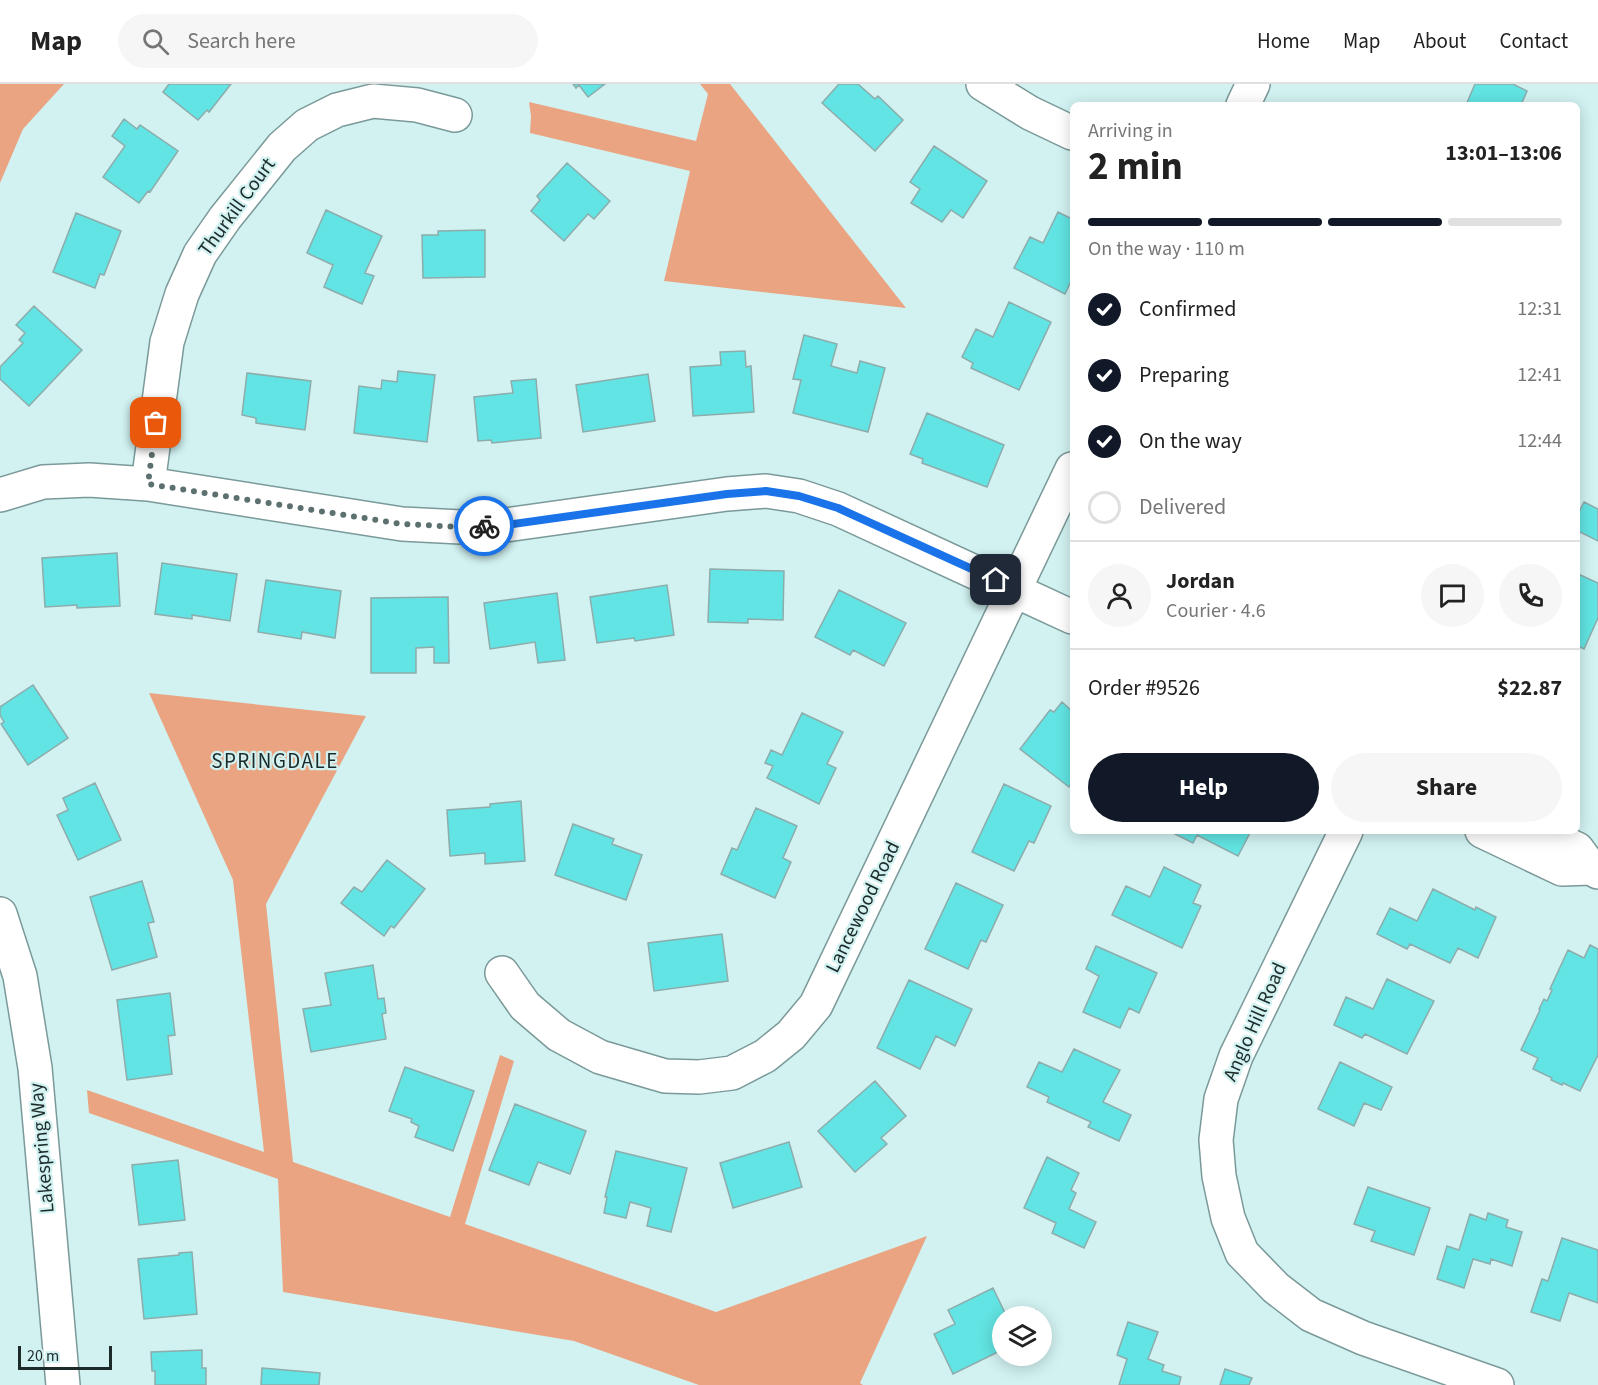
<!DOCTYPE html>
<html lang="en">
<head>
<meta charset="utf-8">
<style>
  :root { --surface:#fff; --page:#f6f6f6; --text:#222; --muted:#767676; --line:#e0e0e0; --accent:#111827 }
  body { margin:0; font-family:"Source Sans 3",sans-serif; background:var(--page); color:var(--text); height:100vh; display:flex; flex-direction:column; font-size:22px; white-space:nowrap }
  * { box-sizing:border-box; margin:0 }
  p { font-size:20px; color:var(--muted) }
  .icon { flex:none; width:33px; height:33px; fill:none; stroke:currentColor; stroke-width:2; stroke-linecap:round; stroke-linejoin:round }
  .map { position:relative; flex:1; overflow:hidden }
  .sheet { position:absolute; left:1070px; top:18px; width:510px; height:732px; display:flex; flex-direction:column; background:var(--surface); border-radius:9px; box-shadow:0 3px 15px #0003 }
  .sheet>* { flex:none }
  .buttons { position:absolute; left:992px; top:1222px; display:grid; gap:12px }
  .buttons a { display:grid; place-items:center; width:60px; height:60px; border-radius:50%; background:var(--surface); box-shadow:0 3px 15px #0003; font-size:30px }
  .scale { position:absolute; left:18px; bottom:15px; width:94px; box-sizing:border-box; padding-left:6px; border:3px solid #1d2a2a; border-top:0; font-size:16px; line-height:21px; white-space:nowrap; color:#1d2a2a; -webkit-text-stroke:4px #d1f2f1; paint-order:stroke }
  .pin { position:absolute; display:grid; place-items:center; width:51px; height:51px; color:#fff; margin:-26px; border-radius:12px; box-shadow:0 3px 9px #0006 }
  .courier { position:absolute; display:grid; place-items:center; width:60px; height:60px; margin:-30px; border:4px solid #1a73e8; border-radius:50%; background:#fff; color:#222; box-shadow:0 2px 8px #0007 }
  .summary em { font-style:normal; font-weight:700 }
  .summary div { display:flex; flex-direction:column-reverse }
  .summary { display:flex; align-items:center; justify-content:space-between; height:102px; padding:0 18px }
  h1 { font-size:39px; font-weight:700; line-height:45px }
  .bar { display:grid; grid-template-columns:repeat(4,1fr); gap:9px 6px; align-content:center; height:72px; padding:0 18px }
  .bar i { height:8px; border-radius:4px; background:var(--line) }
  .bar .selected { background:var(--accent) }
  .bar p { grid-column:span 4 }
  .line { display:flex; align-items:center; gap:15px; padding:0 18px; border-top:2px solid var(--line) }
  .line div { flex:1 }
  .round { display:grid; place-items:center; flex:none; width:63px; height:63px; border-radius:32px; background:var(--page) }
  ol { padding:0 18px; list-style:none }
  li { display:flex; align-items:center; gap:18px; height:66px }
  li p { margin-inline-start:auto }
  li .icon { padding:6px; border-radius:50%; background:var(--accent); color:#fff; stroke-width:4 }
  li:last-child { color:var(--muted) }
  li i { width:33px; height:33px; border:3px solid var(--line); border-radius:50% }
  .primary-button { display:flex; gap:12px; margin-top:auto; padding:12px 18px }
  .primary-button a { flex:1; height:69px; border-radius:36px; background:var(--accent); color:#fff; font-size:24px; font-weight:700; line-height:69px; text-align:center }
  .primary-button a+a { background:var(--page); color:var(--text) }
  header { display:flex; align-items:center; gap:36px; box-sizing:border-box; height:84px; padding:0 30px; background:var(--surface); border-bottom:2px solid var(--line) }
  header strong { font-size:28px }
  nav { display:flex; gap:33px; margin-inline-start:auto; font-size:21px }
  .search { width:420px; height:54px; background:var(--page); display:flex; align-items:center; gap:15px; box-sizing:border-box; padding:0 21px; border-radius:33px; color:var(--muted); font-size:22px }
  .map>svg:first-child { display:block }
  .green { fill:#eaa482 }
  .building { fill:#61e4e3; stroke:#8dacab; stroke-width:1.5 }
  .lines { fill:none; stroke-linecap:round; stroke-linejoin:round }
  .minor-casing { stroke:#7b9999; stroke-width:36 }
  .minor { stroke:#fff; stroke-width:33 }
  .done { stroke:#5c7070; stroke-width:6; stroke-dasharray:0 10.8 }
  .route { stroke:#1a73e8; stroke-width:8 }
  .labels { text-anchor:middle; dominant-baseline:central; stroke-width:4.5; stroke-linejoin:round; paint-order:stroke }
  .street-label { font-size:20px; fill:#1d2a2a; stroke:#d1f2f1 }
  .neighbourhood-label { font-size:21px; letter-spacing:1.5px; fill:#1d2a2a; stroke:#d1f2f1 }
</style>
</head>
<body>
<header>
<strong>Map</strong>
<div class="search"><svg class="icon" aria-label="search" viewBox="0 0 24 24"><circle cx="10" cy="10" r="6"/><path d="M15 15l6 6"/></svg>Search here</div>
<nav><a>Home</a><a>Map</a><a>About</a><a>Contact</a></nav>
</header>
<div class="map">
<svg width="1598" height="1301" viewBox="0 0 1598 1301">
  <rect width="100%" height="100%" fill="#d1f2f1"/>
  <path class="green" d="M0,0H64L23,45L0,99Z
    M700,0H730L906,224L664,197L690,87L530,49L531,32L529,18L696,57L708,10Z
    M149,609L366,632L266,820L293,1078L450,1133L500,971L514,977L465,1140L716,1228L927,1152L860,1299L863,1301H699L574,1257L283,1208L278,1095L89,1029L87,1006L264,1068L233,796Z"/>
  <path class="building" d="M169,0H231L209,28L207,26L198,36L163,8Z
    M573,0H605L588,13L579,1L576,4Z
    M839,0H858L875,15L878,12L903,36L875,67L822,19Z
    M1475,0H1513L1527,7L1521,21H1466Z
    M124,35L137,45L140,41L178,67L150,108L148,107L139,119L103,93L125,62L112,52Z
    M934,62L987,97L963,134L951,126L942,138L911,119L920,105L910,98Z
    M567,79L610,117L594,135L588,130L564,157L531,127L540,116L537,112Z
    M326,126L382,152L365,189L374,192L362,220L324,203L333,181L307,169Z
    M1058,128L1072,135V195L1065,210L1014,184L1030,153L1043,159Z
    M76,129L121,147L104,191L100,190L95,204L53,188Z
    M485,146V193L423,194L422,151H438V147Z
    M1009,218L1051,238L1019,306L971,284L973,279L962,273L976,245L993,253Z
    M34,222L82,266L29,322L0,295V283L23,259L19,256L25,249L16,241Z
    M804,251L837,260L831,282L857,289L860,277L885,284L868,348L793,329L801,296L793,295Z
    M745,267L746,283L751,282L754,328L693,332L690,283L721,281L720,268Z
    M398,287L435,291L427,358L354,349L359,302L381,305L382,296L397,298Z
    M247,289L311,297L305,346L256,339V334L242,331Z
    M648,290L655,337L583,348L576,301Z
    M536,295L541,354L492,359L491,356L478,357L474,313L513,309L511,297Z
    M927,329L1004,361L987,403L922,379L923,375L910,370Z
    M1584,418L1598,425V457L1576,446V434Z
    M117,469L120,522L77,524V521L45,523L42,474Z
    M162,479L237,490L230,537L192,531V535L155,530Z
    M710,485L784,487L783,536L748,535V539L708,538Z
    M1576,489L1598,499V534L1584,565L1576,561Z
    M266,496L341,507L335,554L302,548L301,555L258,548Z
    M667,501L674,551L635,557L634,554L597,559L590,513Z
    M839,506L906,539L884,582L853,566L850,571L815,553Z
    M557,509L565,576L538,579L535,558L490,565L484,519Z
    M448,513L449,579H434V563L416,564V589H371V514Z
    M33,601L68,654L28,681L1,640L4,638L0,631V623Z
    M1062,618L1072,627V668L1071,671L1072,672V698L1069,703L1020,665L1050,626L1054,628Z
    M802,629L843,648L827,680L836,684L819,720L767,694L773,682L765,679L771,666L782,671Z
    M95,699L121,756L78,776L57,731L68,726L63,714Z
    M1004,700L1051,722L1034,759L1029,757L1014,787L972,768Z
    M521,717L525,777L485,780V769L450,772L447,726L490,723V720Z
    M756,724L797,742L783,774L791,778L775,814L721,790L732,764L737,766Z
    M573,740L614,755L612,760L642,771L626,816L555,791Z
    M1169,747H1251L1238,772L1197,751L1193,759Z
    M387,776L425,805L394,844L391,842L384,852L341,819L354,803L362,808Z
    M1164,783L1201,801L1193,819L1201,822L1182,864L1112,831L1126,802L1150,813Z
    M142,797L154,838L148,839L157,873L112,886L90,813Z
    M956,799L1003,821L986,858L981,856L968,885L925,865Z
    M1433,805L1475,826L1476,823L1496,833L1478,874L1458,864L1450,879L1410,860L1407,865L1377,850L1390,824L1417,837Z
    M722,850L728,897L654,907L648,859Z
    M1590,861L1598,865V971L1580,1007L1563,999L1562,1001L1551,996L1552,994L1533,985L1538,974L1521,966L1540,926L1539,925L1544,915L1547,917L1552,906L1550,905L1568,866L1584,874Z
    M1096,862L1157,889L1139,929L1129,924L1120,944L1083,928L1099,892L1086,885Z
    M373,881L378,915L384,914L386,929L382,930L386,955L311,968L303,925L331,921L325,889Z
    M1387,895L1434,917L1407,970L1365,950L1362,954L1334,941L1346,913L1373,925Z
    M909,896L972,925L955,962L936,952L920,985L877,964Z
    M170,909L175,951L168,952L172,990L127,996L117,916Z
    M1074,965L1120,986L1103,1018L1131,1031L1119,1057L1088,1043L1091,1038L1047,1018L1049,1013L1027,1003L1039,978L1062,988Z
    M1340,978L1392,1003L1381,1026L1364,1019L1354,1042L1318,1025Z
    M405,983L474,1007L453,1067L415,1053L419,1042L411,1038L412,1035L389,1027Z
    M875,997L906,1032L881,1054L887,1060L855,1088L818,1047Z
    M515,1020L586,1047L570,1090L538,1078L529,1101L489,1086Z
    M789,1058L802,1103L733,1124L720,1079Z
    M616,1067L687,1084L671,1148L647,1142L651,1124L630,1118L626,1134L604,1129L607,1113H605Z
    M1047,1073L1079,1089L1071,1106L1076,1109L1069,1125L1096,1138L1084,1164L1052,1149L1056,1139L1024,1124Z
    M178,1076L185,1136L139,1141L132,1081Z
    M1368,1103L1430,1124L1414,1171L1371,1157L1375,1147L1354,1140Z
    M1488,1129L1508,1136L1506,1143L1522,1148L1512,1182L1491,1175L1490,1180L1473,1175L1464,1204L1437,1195L1447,1162L1459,1166L1470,1130L1486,1136Z
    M1562,1154L1598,1166V1219L1569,1209L1560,1237L1531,1228L1542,1195L1548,1197Z
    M192,1168L197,1230L144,1235L138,1175L179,1171V1169Z
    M993,1204L1007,1233H1002V1266L953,1290L934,1250L955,1240L948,1226Z
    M1036,1226L1040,1233H1021Z
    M1041,1236L1049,1252L1041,1256Z
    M1128,1238L1158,1248L1148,1275L1164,1281L1162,1287L1181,1293L1179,1301H1119L1127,1275L1117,1271Z
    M202,1266V1284H206V1301H155V1287H152L151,1268Z
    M262,1284L320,1289L319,1301H261Z
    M1225,1285L1252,1294L1249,1301H1220Z"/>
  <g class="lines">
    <g class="minor-casing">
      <path id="minor" d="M983,0L1030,29L1072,49
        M1243,21L1253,0
        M148,400L167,258L182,210L200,170L225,134L282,63L307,41L337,26L373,17L417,21L455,31
        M0,411L43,398L89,396L148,400L402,440L461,443L506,441L727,410L766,407L799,412L838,425L1072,533
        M1346,747L1236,972L1221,1015L1216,1056L1219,1092L1228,1134L1242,1169L1276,1204L1311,1231L1363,1254L1497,1301
        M1482,747L1562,785L1591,784L1598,788
        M1538,747L1577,765L1591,784
        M0,830L20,892L35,984L63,1301
        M502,889L525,922L559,951L600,973L665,992L699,993L732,989L765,972L791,951L816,921L1072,385"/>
    </g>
    <use href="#minor" class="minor"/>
  </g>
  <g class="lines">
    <path class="done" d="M156,339L148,400L402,440L461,443L484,442"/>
    <path class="route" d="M484,442L506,441L727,410L766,407L799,412L838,424L996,496"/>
  </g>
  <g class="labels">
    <g class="street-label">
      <text transform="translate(237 123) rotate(-54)">Thurkill Court</text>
      <text transform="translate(863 823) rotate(-64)">Lancewood Road</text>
      <text transform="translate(1255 938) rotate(-66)">Anglo Hill Road</text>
      <text transform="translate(42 1064) rotate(-95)">Lakespring Way</text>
    </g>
    <g class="neighbourhood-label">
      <text x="275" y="677">SPRINGDALE</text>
    </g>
  </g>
</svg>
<div class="buttons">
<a><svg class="icon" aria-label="layers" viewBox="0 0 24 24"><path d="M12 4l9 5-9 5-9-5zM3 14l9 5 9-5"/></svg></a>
</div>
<div class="scale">20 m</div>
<div class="pin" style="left:156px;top:339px;background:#ea580c"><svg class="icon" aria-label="bag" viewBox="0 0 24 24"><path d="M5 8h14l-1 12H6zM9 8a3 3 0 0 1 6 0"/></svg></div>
<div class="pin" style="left:996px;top:496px;background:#1f2937"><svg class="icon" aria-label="home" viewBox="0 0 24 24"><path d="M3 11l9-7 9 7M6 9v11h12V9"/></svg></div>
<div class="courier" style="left:484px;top:442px"><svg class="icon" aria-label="bike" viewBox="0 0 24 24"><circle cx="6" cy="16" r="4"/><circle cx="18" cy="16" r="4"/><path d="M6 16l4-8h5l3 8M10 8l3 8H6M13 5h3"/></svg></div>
<section class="sheet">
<div class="summary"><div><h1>2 min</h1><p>Arriving in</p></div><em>13:01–13:06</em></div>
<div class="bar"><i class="selected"></i><i class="selected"></i><i class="selected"></i><i></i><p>On the way · 110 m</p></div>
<ol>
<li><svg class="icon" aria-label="check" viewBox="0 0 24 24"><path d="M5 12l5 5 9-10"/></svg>Confirmed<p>12:31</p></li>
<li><svg class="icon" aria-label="check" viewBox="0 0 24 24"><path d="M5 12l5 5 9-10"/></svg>Preparing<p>12:41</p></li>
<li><svg class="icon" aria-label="check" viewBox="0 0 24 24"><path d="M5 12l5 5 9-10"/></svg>On the way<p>12:44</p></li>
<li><i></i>Delivered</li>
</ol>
<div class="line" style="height:108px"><a class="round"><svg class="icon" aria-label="person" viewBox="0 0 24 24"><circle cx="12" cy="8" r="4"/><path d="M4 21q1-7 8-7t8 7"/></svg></a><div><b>Jordan</b><p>Courier · 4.6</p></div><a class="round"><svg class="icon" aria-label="chat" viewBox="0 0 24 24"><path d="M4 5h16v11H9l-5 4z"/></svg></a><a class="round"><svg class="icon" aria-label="phone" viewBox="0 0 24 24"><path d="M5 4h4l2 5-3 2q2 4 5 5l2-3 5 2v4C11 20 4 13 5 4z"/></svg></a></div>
<div class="line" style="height:78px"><div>Order #9526</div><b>$22.87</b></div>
<div class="primary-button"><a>Help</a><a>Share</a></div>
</section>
</div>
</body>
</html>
